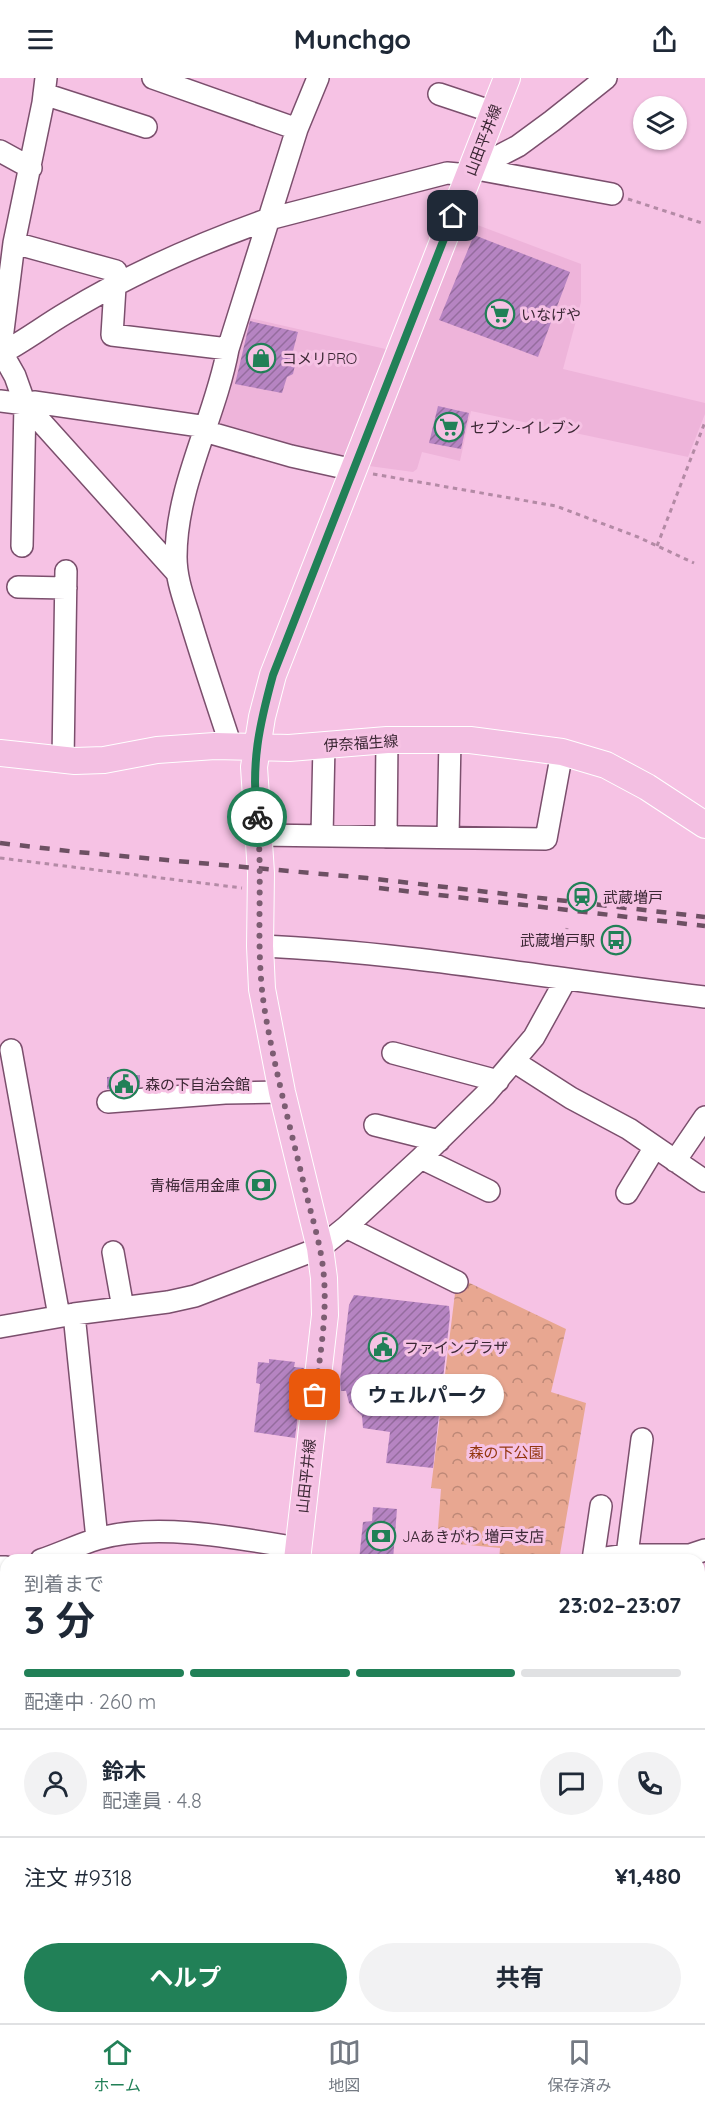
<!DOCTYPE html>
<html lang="ja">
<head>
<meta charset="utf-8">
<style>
  :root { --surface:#fff; --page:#f2f2f3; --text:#1f2937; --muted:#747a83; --line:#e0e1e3; --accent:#218057 }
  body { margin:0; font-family:Quicksand,"Noto Sans JP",sans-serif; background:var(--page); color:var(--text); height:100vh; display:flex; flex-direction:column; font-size:22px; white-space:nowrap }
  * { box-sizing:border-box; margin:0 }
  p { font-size:20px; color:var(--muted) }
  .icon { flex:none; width:33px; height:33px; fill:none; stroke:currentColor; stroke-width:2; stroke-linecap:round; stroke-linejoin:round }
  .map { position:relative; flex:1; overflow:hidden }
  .sheet { position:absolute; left:0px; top:1476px; width:705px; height:470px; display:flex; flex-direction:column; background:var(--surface); border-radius:18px 18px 0 0; box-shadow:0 2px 4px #0004 }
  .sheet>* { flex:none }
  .tools { position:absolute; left:633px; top:18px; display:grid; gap:12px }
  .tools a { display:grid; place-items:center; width:54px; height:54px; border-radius:50%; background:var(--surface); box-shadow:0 2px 4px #0004; font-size:30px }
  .pin { position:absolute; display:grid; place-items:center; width:51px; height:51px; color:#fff; margin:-26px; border-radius:12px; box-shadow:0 3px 9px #0006 }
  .courier { position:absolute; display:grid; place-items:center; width:60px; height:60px; margin:-30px; border:4px solid #218057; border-radius:50%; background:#fff; color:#222; box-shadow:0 2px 8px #0007 }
  .bubble { position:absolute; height:42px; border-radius:21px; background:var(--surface); box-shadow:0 2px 4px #0004; font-size:20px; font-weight:700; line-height:42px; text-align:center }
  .overview em { font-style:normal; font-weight:700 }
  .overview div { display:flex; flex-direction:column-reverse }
  .overview { display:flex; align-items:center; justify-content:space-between; height:102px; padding:0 24px }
  h1 { font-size:39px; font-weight:700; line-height:45px }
  .bar { display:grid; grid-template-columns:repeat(4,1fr); gap:9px 6px; align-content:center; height:72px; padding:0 24px }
  .bar i { height:8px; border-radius:4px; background:var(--line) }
  .bar .on { background:var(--accent) }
  .bar p { grid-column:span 4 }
  .line { display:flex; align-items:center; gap:15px; padding:0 24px; border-top:2px solid var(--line) }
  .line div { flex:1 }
  .round { display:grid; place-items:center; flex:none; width:63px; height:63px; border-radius:32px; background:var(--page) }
  .action { display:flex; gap:12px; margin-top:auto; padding:12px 24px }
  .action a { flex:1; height:69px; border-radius:36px; background:var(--accent); color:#fff; font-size:24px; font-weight:700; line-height:69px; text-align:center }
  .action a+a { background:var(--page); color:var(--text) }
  header { display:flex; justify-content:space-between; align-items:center; height:78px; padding:0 24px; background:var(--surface); font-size:27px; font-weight:700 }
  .dock { display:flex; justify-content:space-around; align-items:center; height:84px; border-top:2px solid var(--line); background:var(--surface); font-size:16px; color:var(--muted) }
  .dock a { display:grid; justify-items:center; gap:3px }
  .dock .on { color:var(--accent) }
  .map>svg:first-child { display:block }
  .built { fill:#eeb4da }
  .park { fill:url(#park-crowns) }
  .building { fill:url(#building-hatch) }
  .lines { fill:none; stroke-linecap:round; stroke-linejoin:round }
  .minor-casing { stroke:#7b4f6d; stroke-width:24 }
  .major-casing { stroke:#fff; stroke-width:28 }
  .path { stroke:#b38aa5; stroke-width:3; stroke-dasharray:4.5 4.5; stroke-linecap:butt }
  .minor { stroke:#fff; stroke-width:21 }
  .major { stroke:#f3bfe2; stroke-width:26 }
  .rail { stroke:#6d5063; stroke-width:4.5; stroke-dasharray:10 10; stroke-linecap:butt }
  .done { stroke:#7c5d72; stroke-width:6; stroke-dasharray:0 10.8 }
  .route { stroke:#218057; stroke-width:8 }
  .labels { text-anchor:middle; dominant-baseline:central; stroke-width:6; stroke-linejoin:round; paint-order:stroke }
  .street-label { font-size:15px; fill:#3b2734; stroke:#f6c2e4 }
  .poi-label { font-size:15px; fill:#3b2734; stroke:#f6c2e4; text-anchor:start }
  .park-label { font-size:15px; fill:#93360e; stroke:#f6c2e4 }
</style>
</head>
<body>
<header><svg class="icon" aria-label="menu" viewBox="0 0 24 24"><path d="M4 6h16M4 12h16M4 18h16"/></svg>Munchgo<svg class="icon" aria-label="share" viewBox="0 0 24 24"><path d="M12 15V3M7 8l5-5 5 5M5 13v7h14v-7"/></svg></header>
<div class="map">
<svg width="705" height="1945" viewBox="0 0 705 1945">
  <defs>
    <pattern id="park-crowns" width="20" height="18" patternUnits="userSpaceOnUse" patternTransform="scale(1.5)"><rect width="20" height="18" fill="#e8a791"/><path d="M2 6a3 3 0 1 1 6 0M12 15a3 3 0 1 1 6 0" fill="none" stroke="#bd8877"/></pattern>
    <pattern id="building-hatch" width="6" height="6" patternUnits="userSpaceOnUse" patternTransform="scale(1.5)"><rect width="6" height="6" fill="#b684c2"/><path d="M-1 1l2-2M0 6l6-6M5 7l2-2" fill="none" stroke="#956c9e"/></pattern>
  </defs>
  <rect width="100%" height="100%" fill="#f6c2e4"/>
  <path class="built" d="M464,142L581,186V224L563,291L705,325V336L688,379L471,333L460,383L422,374L417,391L413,394L369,388Z
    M245,239L390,272L344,384L217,350L213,344Z"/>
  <path class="park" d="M457,1199L566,1251L551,1314L586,1325L559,1482H499L500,1470L437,1464L441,1411L431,1410Z"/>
  <path class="building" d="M474,157L570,194L538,279L439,242Z
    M250,243L298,254L293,273L297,278L293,296L287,299L282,315L235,306Z
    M438,328L469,335L461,371L429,365Z
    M140,997V1009L107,1011V999Z
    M354,1217L449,1228L450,1238L433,1390L386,1385L390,1354L363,1350L362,1338L349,1325L346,1313H341L340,1302L349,1227Z
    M269,1281L295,1284L294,1289L304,1290L295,1360L254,1354L260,1306L256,1305L258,1284L269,1285Z
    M373,1429L397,1431L393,1482H359L363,1444L372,1443Z"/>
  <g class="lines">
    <g class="minor-casing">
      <path id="minor" d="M153,0L297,51
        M44,16L146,49
        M439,16L493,34
        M0,73L31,90
        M475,81L491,82L518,68L552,43L606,0
        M471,90L612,116
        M14,165L116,193L112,257L228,271
        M0,276C23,264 44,248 66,235C130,196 198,166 269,141L447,95L469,97
        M0,323L25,326L34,324L200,348L204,353L291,378L354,392
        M25,326L177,495
        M22,468L25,326L15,298L2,275V261L14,165L43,25L46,0
        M18,509L66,510
        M231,668C217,626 203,584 190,541C184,521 176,501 176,479C176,407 215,341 228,271L297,51L318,0
        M63,682L66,493
        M259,757L546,761L562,674
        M322,758L324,667
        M386,759L387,662
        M448,759L450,662
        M260,868C409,874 557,902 705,919
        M11,972L59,1238
        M393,975L498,1003
        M515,984L571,1020L629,1051L705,1103
        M108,1024L225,1015L282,1014
        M375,1047L439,1063
        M421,1080L489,1113
        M675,1083L705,1039
        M627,1115L655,1069
        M346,1149L457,1204
        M113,1174L123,1230
        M74,1236L97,1461
        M0,1249L74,1236L168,1224L195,1218L320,1170L346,1149L421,1080L485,1017L534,959L566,901
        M627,1477L642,1361
        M41,1482C59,1476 78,1467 97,1461C156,1444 238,1460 298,1470
        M592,1482L627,1477H690L705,1472
        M593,1482L601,1428
        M0,1489H6
        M699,1705L705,1706
        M0,1894L6,1892
        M444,1940L448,1945
        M641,1940V1945"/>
    </g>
    <g class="major-casing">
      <path id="major" d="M0,675L75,683L104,682L157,672L215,668L289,670L387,662H470L562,674L606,687L647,709L705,747
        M297,1482L325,1237L324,1200L320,1170L282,1014L262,911L260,868L261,795L254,689L262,639L273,597L507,0
        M215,1945L216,1940"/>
    </g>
    <path class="path" d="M628,121L705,146
      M373,396L556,428L638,459L694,485
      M657,468L705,344
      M0,780L242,810
      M566,860L567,850"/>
    <use href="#minor" class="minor"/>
    <use href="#major" class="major"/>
    <path class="rail" d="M0,765L77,774L367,800L705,839
      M379,810L705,848"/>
  </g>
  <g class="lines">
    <path class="done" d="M257,739C264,804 254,869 265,934C275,993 291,1052 305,1111C312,1140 322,1170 324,1200C327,1239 320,1278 315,1317"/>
    <path class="route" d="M257,739C251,685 259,648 273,597L453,138"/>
  </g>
  <defs>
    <g id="supermarket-ring" transform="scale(1.5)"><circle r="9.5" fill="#f6c2e4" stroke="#218057" stroke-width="1.5"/><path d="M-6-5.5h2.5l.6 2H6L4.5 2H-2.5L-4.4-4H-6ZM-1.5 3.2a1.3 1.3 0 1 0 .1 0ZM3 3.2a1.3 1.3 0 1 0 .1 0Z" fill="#218057"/></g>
    <g id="shop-ring" transform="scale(1.5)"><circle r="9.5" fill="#f6c2e4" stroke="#218057" stroke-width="1.5"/><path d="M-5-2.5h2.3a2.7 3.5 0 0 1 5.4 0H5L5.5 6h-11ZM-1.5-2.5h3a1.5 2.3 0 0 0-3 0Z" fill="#218057"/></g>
    <g id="station-ring" transform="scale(1.5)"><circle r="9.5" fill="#f6c2e4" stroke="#218057" stroke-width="1.5"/><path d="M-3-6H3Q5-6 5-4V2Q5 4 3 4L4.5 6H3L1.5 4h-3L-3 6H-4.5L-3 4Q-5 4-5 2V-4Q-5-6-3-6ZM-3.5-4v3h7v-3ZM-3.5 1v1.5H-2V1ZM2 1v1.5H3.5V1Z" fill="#218057"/></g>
    <g id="bus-ring" transform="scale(1.5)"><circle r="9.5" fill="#f6c2e4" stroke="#218057" stroke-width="1.5"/><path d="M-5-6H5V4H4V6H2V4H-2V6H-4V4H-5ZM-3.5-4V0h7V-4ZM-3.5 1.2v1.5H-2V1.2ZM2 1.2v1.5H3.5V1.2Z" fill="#218057"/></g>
    <g id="civic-ring" transform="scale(1.5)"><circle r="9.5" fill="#f6c2e4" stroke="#218057" stroke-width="1.5"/><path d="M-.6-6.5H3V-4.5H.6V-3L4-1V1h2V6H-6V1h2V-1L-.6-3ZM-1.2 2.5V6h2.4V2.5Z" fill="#218057"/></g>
    <g id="bank-ring" transform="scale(1.5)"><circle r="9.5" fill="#f6c2e4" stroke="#218057" stroke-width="1.5"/><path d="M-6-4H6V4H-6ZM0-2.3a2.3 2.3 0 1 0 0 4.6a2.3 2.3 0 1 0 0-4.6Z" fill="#218057"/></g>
  </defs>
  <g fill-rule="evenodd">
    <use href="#supermarket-ring" x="500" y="236"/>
    <use href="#shop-ring" x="261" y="280"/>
    <use href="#supermarket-ring" x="449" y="349"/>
    <use href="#station-ring" x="582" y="819"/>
    <use href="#bus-ring" x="616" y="862"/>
    <use href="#civic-ring" x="124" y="1006"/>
    <use href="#bank-ring" x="261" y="1107"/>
    <use href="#civic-ring" x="383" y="1269"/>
    <use href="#bank-ring" x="381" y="1458"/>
  </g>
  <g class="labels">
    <g class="street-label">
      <text transform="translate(483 62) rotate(-69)">山田平井線</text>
      <text transform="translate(361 665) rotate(-4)">伊奈福生線</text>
      <text transform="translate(306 1398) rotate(-84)">山田平井線</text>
    </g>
    <g class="poi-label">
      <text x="521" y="236">いなげや</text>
      <text x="282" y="280">コメリPRO</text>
      <text x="470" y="349">セブン-イレブン</text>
      <text x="603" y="819">武蔵増戸</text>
      <text x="595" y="862" text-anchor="end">武蔵増戸駅</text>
      <text x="145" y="1006">森の下自治会館</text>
      <text x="240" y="1107" text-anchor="end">青梅信用金庫</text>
      <text x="404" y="1269">ファインプラザ</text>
      <text x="402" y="1458">JAあきがわ 増戸支店</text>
    </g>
    <g class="park-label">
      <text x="506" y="1374">森の下公園</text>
    </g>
  </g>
</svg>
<div class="tools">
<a><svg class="icon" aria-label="layers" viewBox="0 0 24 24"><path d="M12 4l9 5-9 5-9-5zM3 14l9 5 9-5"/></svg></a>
</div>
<div class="pin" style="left:315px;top:1317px;background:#ea580c"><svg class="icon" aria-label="bag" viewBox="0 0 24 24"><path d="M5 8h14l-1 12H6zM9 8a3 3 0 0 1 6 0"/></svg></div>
<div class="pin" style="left:453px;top:138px;background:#1f2937"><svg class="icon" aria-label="home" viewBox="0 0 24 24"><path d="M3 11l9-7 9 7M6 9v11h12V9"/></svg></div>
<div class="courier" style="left:257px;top:739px"><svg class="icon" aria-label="bike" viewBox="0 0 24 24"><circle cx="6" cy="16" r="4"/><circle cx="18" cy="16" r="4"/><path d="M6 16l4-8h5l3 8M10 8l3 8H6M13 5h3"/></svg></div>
<div class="bubble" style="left:351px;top:1296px;width:153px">ウェルパーク</div>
<section class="sheet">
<div class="overview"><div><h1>3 分</h1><p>到着まで</p></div><em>23:02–23:07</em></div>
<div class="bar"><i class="on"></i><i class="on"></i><i class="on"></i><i></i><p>配達中 · 260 m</p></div>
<div class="line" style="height:108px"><a class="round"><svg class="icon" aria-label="person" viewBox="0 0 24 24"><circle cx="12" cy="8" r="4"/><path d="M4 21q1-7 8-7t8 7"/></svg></a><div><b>鈴木</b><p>配達員 · 4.8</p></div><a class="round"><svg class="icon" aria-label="chat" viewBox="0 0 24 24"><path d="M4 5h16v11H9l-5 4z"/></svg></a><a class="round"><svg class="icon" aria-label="phone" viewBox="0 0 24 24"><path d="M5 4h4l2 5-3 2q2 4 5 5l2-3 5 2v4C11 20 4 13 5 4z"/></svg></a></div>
<div class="line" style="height:78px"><div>注文 #9318</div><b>¥1,480</b></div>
<div class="action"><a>ヘルプ</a><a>共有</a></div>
</section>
</div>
<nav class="dock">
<a class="on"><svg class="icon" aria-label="home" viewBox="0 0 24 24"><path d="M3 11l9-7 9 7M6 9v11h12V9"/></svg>ホーム</a>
<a><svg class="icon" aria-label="map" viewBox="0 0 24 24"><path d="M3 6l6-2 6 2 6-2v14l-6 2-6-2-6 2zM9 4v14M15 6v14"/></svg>地図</a>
<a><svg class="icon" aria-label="saved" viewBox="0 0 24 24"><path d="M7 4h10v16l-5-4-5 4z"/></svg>保存済み</a>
</nav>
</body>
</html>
